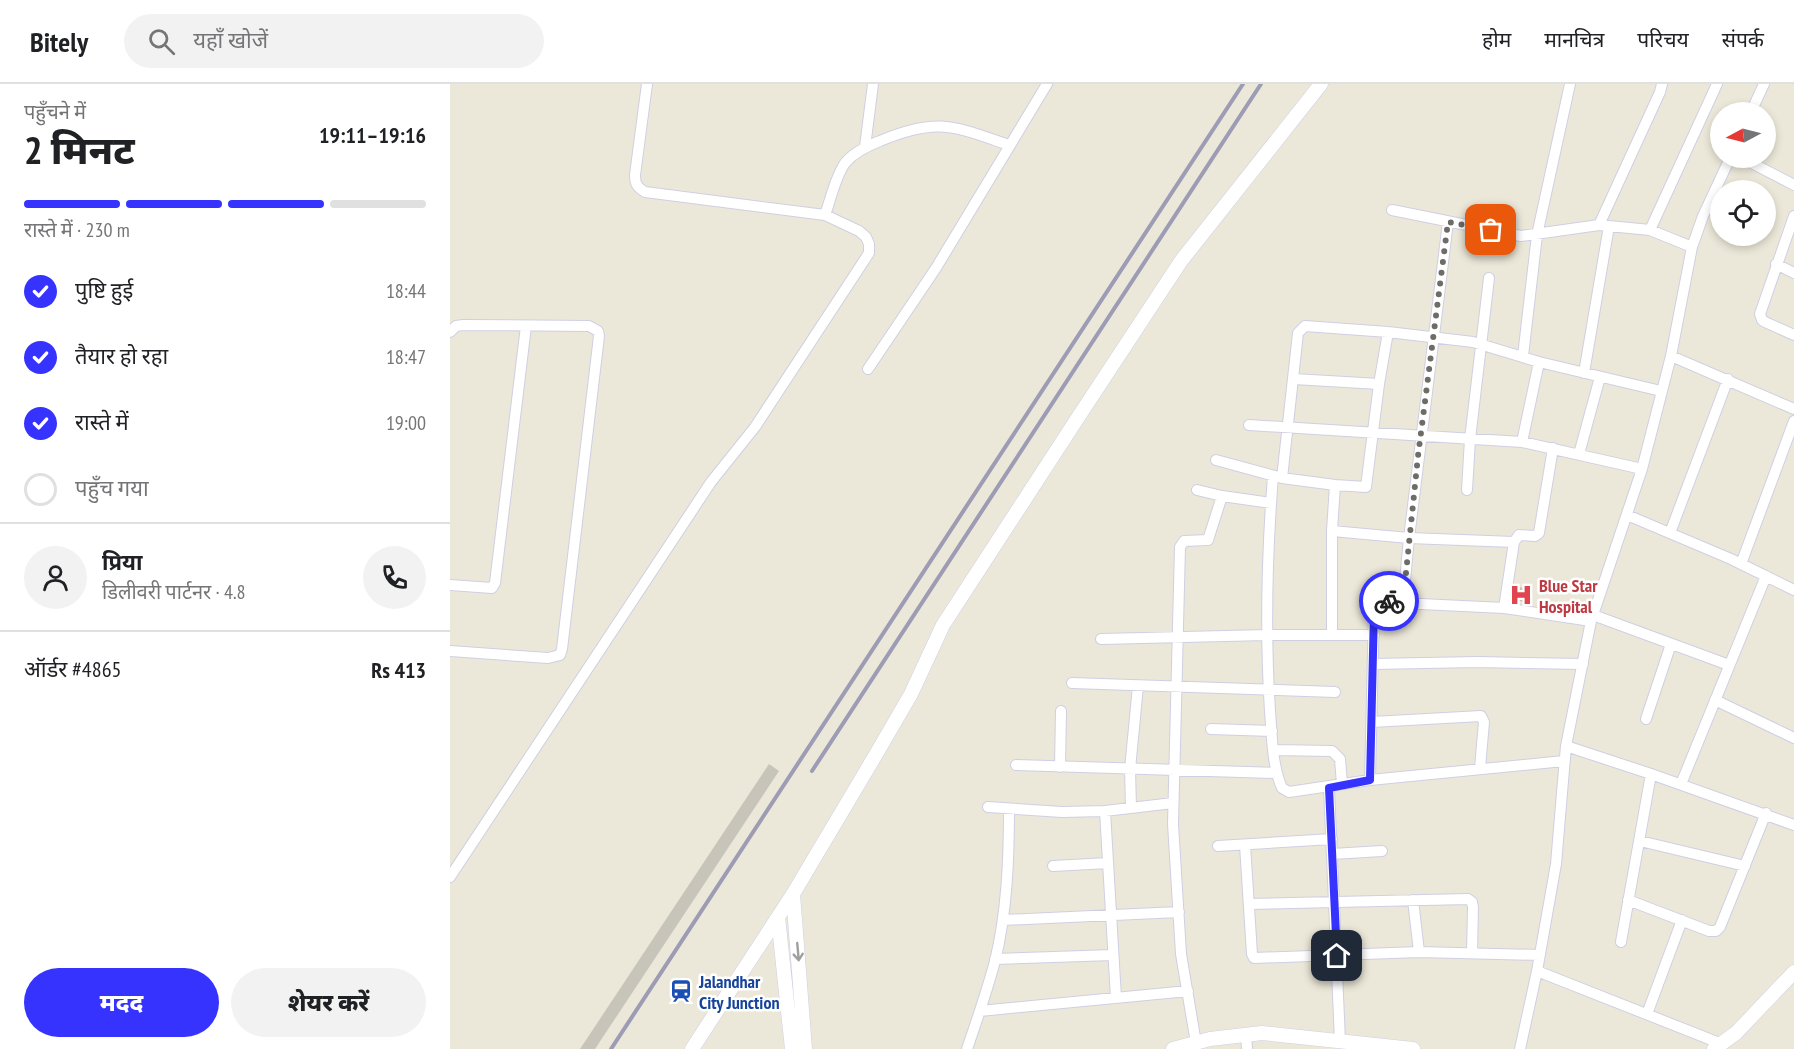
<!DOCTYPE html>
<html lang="hi">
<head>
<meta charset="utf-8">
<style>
  :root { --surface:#fff; --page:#f2f2f2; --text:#202124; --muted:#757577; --line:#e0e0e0; --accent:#3633ff }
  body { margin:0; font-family:"PT Sans Narrow","Noto Sans Devanagari",sans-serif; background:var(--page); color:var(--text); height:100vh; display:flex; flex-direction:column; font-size:22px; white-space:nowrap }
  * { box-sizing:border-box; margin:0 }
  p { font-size:20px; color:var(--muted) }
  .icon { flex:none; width:33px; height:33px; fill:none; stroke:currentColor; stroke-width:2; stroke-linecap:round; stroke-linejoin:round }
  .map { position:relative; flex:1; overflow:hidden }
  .panel { display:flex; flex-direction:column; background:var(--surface); width:450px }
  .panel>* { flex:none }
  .needle { width:39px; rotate:263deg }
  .controls { position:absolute; left:1260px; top:18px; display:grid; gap:12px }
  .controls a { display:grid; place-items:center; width:66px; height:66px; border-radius:50%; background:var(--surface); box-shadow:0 3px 9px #0003; font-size:30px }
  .pin { position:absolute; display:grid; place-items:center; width:51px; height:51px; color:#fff; margin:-26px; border-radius:12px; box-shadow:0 3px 9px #0006 }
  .courier { position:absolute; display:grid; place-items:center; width:60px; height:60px; margin:-30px; border:4px solid #3633ff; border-radius:50%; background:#fff; color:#222; box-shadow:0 2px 8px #0007 }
  .summary em { font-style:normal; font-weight:800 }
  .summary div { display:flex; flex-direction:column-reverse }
  .summary { display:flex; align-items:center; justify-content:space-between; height:102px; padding:0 24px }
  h1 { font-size:39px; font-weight:800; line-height:45px }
  .bar { display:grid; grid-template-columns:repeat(4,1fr); gap:9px 6px; align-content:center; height:72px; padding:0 24px }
  .bar i { height:8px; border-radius:4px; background:var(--line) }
  .bar .selected { background:var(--accent) }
  .bar p { grid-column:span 4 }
  .line { display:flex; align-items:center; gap:15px; padding:0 24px; border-top:2px solid var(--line) }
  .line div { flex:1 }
  .round { display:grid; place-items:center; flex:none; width:63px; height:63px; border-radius:32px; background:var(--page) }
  ol { padding:0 24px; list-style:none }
  li { display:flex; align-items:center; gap:18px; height:66px }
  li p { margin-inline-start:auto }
  li .icon { padding:6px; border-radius:50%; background:var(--accent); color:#fff; stroke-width:4 }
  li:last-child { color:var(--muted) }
  li i { width:33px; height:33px; border:3px solid var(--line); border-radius:50% }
  .button { display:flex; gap:12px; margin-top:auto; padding:12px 24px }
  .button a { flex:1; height:69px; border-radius:36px; background:var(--accent); color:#fff; font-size:24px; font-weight:800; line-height:69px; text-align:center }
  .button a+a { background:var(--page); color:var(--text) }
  header { display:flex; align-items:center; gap:36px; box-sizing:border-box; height:84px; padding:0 30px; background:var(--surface); border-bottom:2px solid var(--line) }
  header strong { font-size:28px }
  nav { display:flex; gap:33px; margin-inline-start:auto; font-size:21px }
  .search { width:420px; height:54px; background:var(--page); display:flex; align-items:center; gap:15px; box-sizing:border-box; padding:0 21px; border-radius:33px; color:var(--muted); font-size:22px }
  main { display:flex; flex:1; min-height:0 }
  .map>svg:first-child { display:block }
  .building { fill:#c7c4b9 }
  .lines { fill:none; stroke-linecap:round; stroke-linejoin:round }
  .minor-casing { stroke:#cfcfe3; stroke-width:12 }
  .tertiary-casing { stroke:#cfcfe3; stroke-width:15 }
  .minor { stroke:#fff; stroke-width:10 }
  .tertiary { stroke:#fff; stroke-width:14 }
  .rail { stroke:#9d9cb4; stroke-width:4 }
  .oneway { stroke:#9f9f9f }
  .done { stroke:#6d6c67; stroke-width:6; stroke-dasharray:0 10.8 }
  .route { stroke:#3633ff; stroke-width:8 }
  .labels { text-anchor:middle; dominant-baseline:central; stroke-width:5; stroke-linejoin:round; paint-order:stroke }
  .health-label { font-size:18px; font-weight:bold; fill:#be3a42; stroke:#fff; text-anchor:start }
  .transit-label { font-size:18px; font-weight:bold; fill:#164399; stroke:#fff; text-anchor:start }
</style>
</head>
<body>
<header>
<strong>Bitely</strong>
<div class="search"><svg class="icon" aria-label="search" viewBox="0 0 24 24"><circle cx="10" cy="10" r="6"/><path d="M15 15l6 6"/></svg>यहाँ खोजें</div>
<nav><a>होम</a><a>मानचित्र</a><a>परिचय</a><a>संपर्क</a></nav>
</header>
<main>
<section class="panel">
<div class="summary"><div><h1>2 मिनट</h1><p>पहुँचने में</p></div><em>19:11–19:16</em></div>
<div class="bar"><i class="selected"></i><i class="selected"></i><i class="selected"></i><i></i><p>रास्ते में · 230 m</p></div>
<ol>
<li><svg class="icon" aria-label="check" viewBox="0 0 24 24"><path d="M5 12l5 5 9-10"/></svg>पुष्टि हुई<p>18:44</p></li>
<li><svg class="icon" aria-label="check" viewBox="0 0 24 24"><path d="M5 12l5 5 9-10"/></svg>तैयार हो रहा<p>18:47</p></li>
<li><svg class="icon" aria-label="check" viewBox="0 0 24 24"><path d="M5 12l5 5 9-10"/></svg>रास्ते में<p>19:00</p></li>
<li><i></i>पहुँच गया</li>
</ol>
<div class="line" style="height:108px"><a class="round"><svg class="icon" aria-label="person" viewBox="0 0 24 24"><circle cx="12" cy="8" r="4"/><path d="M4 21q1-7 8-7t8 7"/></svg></a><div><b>प्रिया</b><p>डिलीवरी पार्टनर · 4.8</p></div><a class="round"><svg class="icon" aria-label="phone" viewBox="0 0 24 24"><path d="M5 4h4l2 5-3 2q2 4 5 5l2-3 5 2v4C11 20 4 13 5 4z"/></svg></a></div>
<div class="line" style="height:78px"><div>ऑर्डर #4865</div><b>Rs 413</b></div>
<div class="button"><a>मदद</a><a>शेयर करें</a></div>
</section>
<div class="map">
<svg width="1344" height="965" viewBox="0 0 1344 965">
  <rect width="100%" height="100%" fill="#ece8d9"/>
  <path class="building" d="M1070,503L1080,506L1076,519L1067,516Z
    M319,680L329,687L145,965H130Z"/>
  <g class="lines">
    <g class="minor-casing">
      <path id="minor" d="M1301,28L1314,0
        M415,63L423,0
        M1292,74L1344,101
        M942,126L1071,152L1149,141L1200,146
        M375,131C381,114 385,94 395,79C404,68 417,62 430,57C487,33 503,42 559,61
        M1344,132L1310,230L1312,236L1315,238L1344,251
        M1149,141L1210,8L1212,0
        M1242,163L1200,146L1267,0
        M1326,180L1344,189
        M0,248L6,242L13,241L139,242L148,247L149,252L112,565L110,571L98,574L0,567
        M1073,272L1087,151L1120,0
        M1221,272L1344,325
        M418,285L486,184L597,0
        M1134,289L1159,142
        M844,295L929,300
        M799,341L1072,358L1192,385
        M1072,358L1089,278
        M1129,370L1150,293
        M766,376L832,394L885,401L916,403L929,300L938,248
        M823,392C817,469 815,549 820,627C822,652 822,681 832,704L839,708L920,696L1114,677
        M832,394L848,249L855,242L938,248L1023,258L1089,278L1211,307
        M747,406L772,412L821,419
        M1017,406L1020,355L1039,194
        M1177,431L1281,475L1344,506
        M882,447L959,454L1064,458
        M1220,449L1278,295
        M1291,480L1344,337
        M0,501L42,504L45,499L76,242
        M953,518L959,454L998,138
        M1054,524L1064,458L1069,451L1085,452L1089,449L1103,364
        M1143,531L1279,581
        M882,551V447L885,401
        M651,555L817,551H924
        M923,580L1028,578L1133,580
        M622,599L885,608
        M1265,616L1344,654
        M1196,635L1221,560
        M922,638L1031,632L1034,638L1030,684
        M761,645L822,647
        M1116,662L1201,690L1344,741
        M824,666L882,667L890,675L892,700
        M566,681L826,689
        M610,683L611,627
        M920,696L924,526L929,518L1054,524L1141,537
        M1231,700L1316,492
        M879,704L890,957
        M538,723L612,728L655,727L723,719
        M681,724L680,685L688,602
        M655,727L666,914
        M1190,757L1295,782
        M795,761L802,870L804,874L969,868L1090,871
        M768,762L882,755
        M882,770L932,767
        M603,782L658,779
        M0,793L261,398L305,343L419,169V160L416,153L409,147L375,131L195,108C187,103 185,100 185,91L197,0
        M963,816L969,868
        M1178,816L1259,847H1266L1270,843L1316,729
        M799,820L1018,815L1022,818L1023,823L1022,869
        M553,836L729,828
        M1171,858L1201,690
        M545,875L663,871
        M1087,887L1272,960
        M530,927L738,907
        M1197,930L1232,836
        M796,951L797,965
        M746,959L731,870L723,740L730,463L734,457L758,456L772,412
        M517,965C527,936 537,907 545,877C557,828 559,775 559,725
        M1070,965L1087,887L1106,780L1116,662L1141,537L1192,385L1221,272L1242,163L1253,132L1280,74"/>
    </g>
    <g class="tertiary-casing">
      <path id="tertiary" d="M343,810L355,965
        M328,833L342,965
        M242,965L343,810L425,672L461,610L493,541L627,335L731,177L871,0
        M723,965L760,955L812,949L963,965
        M1264,965L1286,949L1344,888"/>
    </g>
    <use href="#minor" class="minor"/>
    <use href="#tertiary" class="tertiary"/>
    <path class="rail" d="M362,687L811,0
      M161,965L793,0"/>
  </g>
  <defs><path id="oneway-shaft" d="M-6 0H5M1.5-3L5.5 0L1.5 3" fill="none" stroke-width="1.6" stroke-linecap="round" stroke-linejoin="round" transform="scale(1.5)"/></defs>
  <use class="oneway" href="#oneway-shaft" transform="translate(348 868) rotate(85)"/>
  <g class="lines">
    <path class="done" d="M939,517L953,518L968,372L998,138L1041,146"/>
    <path class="route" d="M887,872L879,704L920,696L924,526L929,518L939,517"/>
  </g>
  <defs>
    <g id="hospital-bare" transform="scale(1.8)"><path d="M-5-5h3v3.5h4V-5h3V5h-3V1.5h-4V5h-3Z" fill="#e0444e" stroke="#fff" stroke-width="2.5" paint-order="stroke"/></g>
    <g id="station-bare" transform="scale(1.8)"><path d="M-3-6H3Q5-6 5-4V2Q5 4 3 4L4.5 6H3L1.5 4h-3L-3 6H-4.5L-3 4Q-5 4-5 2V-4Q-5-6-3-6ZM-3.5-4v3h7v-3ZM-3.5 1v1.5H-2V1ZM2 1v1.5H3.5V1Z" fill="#1a4fb4" stroke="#fff" stroke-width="2.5" paint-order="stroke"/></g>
  </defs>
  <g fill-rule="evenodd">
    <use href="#hospital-bare" x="1071" y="511"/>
    <use href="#station-bare" x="231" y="907"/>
  </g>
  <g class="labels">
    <g class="health-label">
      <text x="1089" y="501">Blue Star<tspan x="1089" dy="21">Hospital</tspan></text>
    </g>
    <g class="transit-label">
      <text x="249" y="897">Jalandhar<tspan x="249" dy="21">City Junction</tspan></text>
    </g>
  </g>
</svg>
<div class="controls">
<a><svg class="needle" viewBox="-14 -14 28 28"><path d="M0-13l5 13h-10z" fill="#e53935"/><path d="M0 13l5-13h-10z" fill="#757577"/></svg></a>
<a><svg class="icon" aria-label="locate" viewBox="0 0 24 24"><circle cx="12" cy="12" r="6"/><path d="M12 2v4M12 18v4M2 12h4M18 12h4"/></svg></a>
</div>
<div class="pin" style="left:1041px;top:146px;background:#ea580c"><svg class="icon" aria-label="bag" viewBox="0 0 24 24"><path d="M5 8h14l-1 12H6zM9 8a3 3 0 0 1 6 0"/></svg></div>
<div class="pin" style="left:887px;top:872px;background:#1f2937"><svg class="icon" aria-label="home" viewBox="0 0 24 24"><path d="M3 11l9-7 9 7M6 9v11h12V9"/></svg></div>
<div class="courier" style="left:939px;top:517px"><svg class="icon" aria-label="bike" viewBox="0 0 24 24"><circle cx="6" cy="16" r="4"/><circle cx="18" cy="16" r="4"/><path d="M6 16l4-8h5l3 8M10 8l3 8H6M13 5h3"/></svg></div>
</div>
</main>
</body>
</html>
